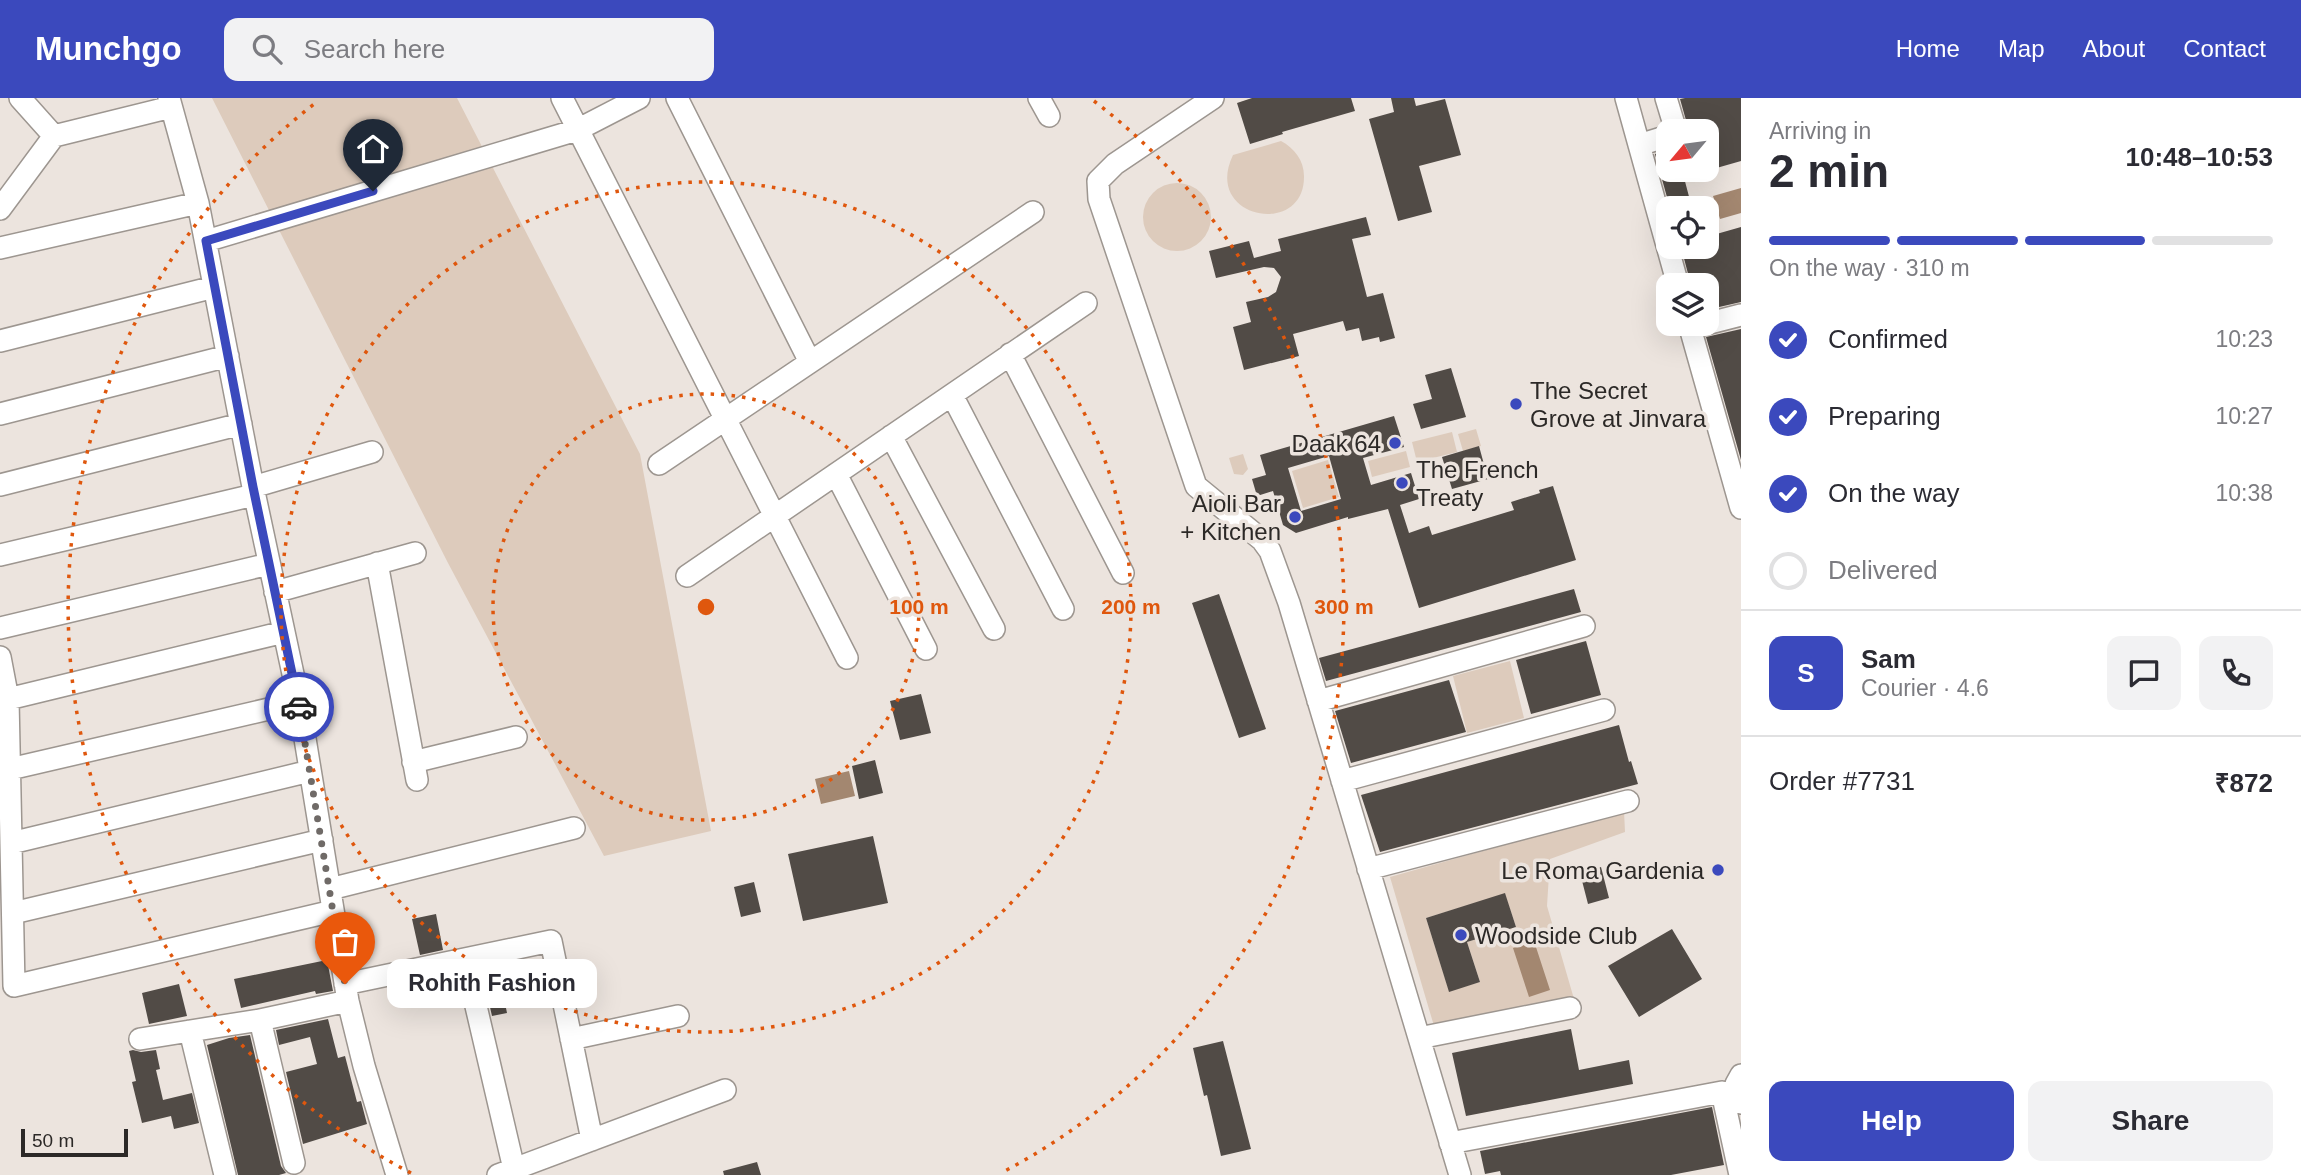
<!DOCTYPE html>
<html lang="en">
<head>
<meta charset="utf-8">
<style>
  :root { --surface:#fff; --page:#f2f2f3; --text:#2b2b33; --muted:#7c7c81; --line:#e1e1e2; --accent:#3b49bd }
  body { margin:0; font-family:Arial,sans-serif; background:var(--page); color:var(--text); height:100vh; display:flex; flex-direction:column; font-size:26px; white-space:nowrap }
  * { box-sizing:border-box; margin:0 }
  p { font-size:23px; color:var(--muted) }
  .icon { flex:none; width:38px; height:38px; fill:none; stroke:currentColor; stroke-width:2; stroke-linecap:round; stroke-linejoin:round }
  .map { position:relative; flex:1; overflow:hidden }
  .side { display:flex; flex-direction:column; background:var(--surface); width:560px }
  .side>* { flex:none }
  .needle { width:46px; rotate:241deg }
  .tools { position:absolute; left:1656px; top:21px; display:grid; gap:14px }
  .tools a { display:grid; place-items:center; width:63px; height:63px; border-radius:14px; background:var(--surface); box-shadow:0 7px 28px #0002; font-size:35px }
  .scale { position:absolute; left:21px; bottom:18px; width:107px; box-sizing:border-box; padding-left:7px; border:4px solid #2c2927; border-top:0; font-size:19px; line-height:24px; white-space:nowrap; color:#2c2927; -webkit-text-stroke:5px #ece4de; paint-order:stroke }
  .pin { position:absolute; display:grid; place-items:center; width:60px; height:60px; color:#fff; margin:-72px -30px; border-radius:50% 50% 50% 0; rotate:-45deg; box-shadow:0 0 7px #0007 }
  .pin .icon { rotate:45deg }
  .courier { position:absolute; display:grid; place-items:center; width:70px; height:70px; margin:-35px; border:5px solid #3b49bd; border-radius:50%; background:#fff; color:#222; box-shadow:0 2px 9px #0007 }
  .bubble { position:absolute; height:49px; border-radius:14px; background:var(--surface); box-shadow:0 7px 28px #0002; font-size:23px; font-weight:700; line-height:49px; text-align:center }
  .head em { font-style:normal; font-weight:700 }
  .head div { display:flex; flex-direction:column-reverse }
  .head { display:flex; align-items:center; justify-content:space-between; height:119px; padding:0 28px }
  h1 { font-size:46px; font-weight:700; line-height:52px }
  .bar { display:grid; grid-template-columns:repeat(4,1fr); gap:10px 7px; align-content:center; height:84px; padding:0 28px }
  .bar i { height:9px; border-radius:5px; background:var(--line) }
  .bar .on { background:var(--accent) }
  .bar p { grid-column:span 4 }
  .line { display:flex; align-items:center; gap:18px; padding:0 28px; border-top:2px solid var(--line) }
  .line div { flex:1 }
  .round { display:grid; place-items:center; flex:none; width:74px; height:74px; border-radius:14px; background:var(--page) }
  ol { padding:0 28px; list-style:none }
  li { display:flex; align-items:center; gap:21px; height:77px }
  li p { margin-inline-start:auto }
  li .icon { padding:7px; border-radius:50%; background:var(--accent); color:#fff; stroke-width:4 }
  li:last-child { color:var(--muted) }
  li i { width:38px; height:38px; border:4px solid var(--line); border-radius:50% }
  .button { display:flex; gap:14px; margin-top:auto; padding:14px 28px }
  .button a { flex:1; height:80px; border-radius:14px; background:var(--accent); color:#fff; font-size:28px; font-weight:700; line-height:80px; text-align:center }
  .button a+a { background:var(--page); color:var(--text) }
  header { display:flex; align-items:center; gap:42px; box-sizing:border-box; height:98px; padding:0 35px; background:var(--accent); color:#fff }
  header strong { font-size:33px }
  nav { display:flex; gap:38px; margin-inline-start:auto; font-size:24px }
  .search { width:490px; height:63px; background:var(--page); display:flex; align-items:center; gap:18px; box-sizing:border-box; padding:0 24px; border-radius:14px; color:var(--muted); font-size:26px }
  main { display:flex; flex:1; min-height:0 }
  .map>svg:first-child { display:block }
  .green { fill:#ddcbbc; fill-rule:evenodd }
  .water { fill:#a38770 }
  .building { fill:#514b46; fill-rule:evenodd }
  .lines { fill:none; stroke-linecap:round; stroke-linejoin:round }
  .minor-casing { stroke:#9d9690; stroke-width:24 }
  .minor { stroke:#fff; stroke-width:21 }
  .done { stroke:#6f6a67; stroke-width:7; stroke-dasharray:0 12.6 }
  .route { stroke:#3b49bd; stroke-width:9 }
  .ring { fill:none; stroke:#df570d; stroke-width:3.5; stroke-dasharray:3.5 7 }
  .poi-dot { fill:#3b49bd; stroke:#ece4de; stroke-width:2.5 }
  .labels { text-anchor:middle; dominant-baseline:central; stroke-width:7; stroke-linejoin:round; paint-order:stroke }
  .poi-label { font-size:24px; fill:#2c2927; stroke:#ece4de; text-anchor:start }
  .centre { fill:#df570d; stroke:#ece4de; stroke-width:3.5 }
  .ring-label { font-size:21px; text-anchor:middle; font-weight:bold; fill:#df570d; stroke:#ece4de; stroke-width:7; stroke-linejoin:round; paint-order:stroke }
</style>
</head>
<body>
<header>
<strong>Munchgo</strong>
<div class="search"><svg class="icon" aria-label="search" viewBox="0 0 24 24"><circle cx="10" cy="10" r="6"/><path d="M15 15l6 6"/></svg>Search here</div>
<nav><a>Home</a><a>Map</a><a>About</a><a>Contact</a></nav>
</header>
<main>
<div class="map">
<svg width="1741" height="1077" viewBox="0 0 1741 1077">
  <rect width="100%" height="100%" fill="#ece4de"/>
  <path class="green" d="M212,0H457L640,356L711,733L604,758L448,465Z
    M1281,43C1294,50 1304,62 1304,78C1305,140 1202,121 1233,57Z
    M1143 119a34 34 0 1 1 68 0a34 34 0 1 1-68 0Z
    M1476,331L1481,348L1463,353L1458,336Z
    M1452,334L1457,354L1417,364L1412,344Z
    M1406,353L1410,369L1372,379L1368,363Z
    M1243,356L1248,371L1243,377L1234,376L1229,360Z
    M1328,362L1339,399L1303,410L1292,373Z
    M1510,563L1524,620L1467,635L1453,578Z
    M1624,713L1625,734L1550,761L1547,808L1574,901L1434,928L1390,779ZM1505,796L1516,829L1467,844L1480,884L1449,893L1426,820Z"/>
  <path class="water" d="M1741,90V115L1720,121L1713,98Z
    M849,673L855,698L821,706L815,681Z
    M1534,843L1550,892L1529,899L1513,850Z"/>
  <path class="building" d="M1252,0H1351L1355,13L1282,34L1283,36L1250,46L1237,5Z
    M1391,0H1414L1416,8L1445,1L1461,57L1419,68L1432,114L1398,123L1369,21L1394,14Z
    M1685,0H1741V63L1706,73V33H1689L1680,1Z
    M1668,52V72H1682L1692,110H1670L1655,56Z
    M1366,119L1371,137L1352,141L1367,199L1383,195L1395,240L1380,244L1379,239L1362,243L1359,230L1346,233L1343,223L1293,236L1299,258L1244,272L1233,229L1251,224L1246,204L1268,199L1276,194L1281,179L1274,170L1264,169L1216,180L1209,153L1249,143L1254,160L1281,153L1278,141Z
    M1741,129V204L1706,212V187H1691L1681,149H1706V139Z
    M1741,231V362L1706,239Z
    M1451,270L1466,319L1421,331L1413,306L1432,301L1425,277Z
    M1394,318L1404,349L1363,360L1371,387L1411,375L1419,401L1400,407L1409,435L1429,428L1432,437L1514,412L1511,404L1540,395L1539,392L1553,388L1576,462L1419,510L1388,411L1348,421V419L1296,435L1283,427L1273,393L1257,398L1252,381L1266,377L1260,357ZM1329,358L1341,401L1301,413L1288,370Z
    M1479,348L1488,381L1452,391L1442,359Z
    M1574,491L1581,514L1326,583L1319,560Z
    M1219,496L1266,631L1239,640L1192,505Z
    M1586,543L1601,597L1531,616L1516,562Z
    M1449,582L1466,634L1351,665L1335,613Z
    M921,596L931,635L900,642L890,603Z
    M1619,627L1629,664L1631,663L1638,686L1380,754L1361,697Z
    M875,662L883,695L859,701L852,668Z
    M873,738L888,805L803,823L788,756Z
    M1601,769L1609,800L1588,806L1580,775Z
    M754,784L761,814L741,819L734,789Z
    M1505,795L1516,829L1467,844L1480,884L1449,894L1426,820Z
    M436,816L443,852L420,857L412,821Z
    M1672,831L1702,881L1639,919L1608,868Z
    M327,862L333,893L316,896L315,893L241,910L234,881Z
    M498,870L507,915L492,918L482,874Z
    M179,886L187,918L149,926L142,895Z
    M328,921L338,960L345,958L357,1004L361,1003L367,1026L303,1046L286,974L317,966L310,939L279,947L276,932Z
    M1571,931L1579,972L1629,962L1633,986L1466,1018L1452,955Z
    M250,937L281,1068L286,1075L279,1077H238L207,947L229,940Z
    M1223,943L1251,1051L1221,1058L1207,997L1204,998L1193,950Z
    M133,952L141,954L156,952L160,971L156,972L163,1002L192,995L199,1025L174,1031L171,1018L142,1025L132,984L136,983L129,953Z
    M1712,1009L1724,1067L1671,1077H1501L1500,1073L1485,1076L1480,1053Z
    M757,1064L761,1077H724L723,1073Z"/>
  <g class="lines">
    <g class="minor-casing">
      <path id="minor" d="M20,0L54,38
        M169,0L198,105L253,389L299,604L348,903L364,968L397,1077
        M562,0L847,560
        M677,0L810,264
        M1039,0L1049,18
        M1213,0L1115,66L1098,83L1099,101L1196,388L1262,442L1270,453L1289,505L1460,1077
        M1626,0L1678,187
        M1666,0L1676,33
        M1639,47L1668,38
        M0,111L54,38L171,9
        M206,143L577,32L639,0
        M0,150L198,105
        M1689,226L1741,410
        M1690,230L1741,217
        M0,243L214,189
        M1010,256L1123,475
        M952,297L1063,511
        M0,316L228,258
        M891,338L994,531
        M659,366L1033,114
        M836,376L926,551
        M0,387L241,326
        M253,389L372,354
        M0,457L254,397
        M377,465L417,682
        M687,478L1086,205
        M275,494L415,455
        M0,530L269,466
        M0,559L8,601L14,888L333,813
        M8,601L284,534
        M1318,603L1584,528
        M413,664L516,639
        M10,671L299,604
        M1342,683L1604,612
        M11,745L310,673
        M1368,771L1628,703
        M330,791L574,730
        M13,815L322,742
        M465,861L514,1071
        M345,886L551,843L592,1042
        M1419,940L1570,910
        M140,941L190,933
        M571,941L678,918
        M1741,977L1736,986L1741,1005
        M1450,1045L1722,994L1740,1077
        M294,1065L260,922L348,903
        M225,1077L190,933L260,922
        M498,1077L725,992"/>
    </g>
    <use href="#minor" class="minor"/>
  </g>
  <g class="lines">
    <path class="done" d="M299,609L345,886"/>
    <path class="route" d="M299,609L253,389L206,143L373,93"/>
  </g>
  <g class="ring">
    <circle cx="706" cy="509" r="213"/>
    <circle cx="706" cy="509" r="425"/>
    <path d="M411 1075A638 638 0 0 1 318 3M1094 3A638 638 0 0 1 1001 1075"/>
  </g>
  <g class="poi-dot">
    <circle cx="1516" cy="306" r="7"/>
    <circle cx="1395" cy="345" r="7"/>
    <circle cx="1402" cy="385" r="7"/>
    <circle cx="1295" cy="419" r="7"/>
    <circle cx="1718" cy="772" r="7"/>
    <circle cx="1461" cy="837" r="7"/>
  </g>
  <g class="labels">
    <g class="poi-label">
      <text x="1530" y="292">The Secret<tspan x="1530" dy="28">Grove at Jinvara</tspan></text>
      <text x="1381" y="345" text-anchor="end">Daak 64</text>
      <text x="1416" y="371">The French<tspan x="1416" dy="28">Treaty</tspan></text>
      <text x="1281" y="405" text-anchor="end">Aioli Bar<tspan x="1281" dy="28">+ Kitchen</tspan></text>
      <text x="1704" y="772" text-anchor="end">Le Roma Gardenia</text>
      <text x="1475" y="837">Woodside Club</text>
    </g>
  </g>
  <circle cx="706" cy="509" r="10" class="centre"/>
  <g class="ring-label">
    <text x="919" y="516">100 m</text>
    <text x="1131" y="516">200 m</text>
    <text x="1344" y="516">300 m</text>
  </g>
</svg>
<div class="tools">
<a><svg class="needle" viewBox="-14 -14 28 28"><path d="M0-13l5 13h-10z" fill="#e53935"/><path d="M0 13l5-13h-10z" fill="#7c7c81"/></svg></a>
<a><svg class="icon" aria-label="locate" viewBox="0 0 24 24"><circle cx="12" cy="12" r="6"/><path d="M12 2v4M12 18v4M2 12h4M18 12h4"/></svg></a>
<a><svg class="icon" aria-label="layers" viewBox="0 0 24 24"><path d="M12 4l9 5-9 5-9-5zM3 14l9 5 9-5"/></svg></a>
</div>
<div class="scale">50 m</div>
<div class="pin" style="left:345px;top:886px;background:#ea580c"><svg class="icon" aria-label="bag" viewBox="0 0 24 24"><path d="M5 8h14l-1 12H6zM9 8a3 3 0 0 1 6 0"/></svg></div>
<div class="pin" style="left:373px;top:93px;background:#1f2937"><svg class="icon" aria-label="home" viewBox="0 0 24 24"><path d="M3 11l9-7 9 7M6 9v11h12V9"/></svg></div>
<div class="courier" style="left:299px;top:609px"><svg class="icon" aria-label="car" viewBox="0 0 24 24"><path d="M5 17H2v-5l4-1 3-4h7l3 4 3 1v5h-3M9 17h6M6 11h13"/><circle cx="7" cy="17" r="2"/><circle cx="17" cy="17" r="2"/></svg></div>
<div class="bubble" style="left:387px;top:861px;width:210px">Rohith Fashion</div>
</div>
<section class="side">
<div class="head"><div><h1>2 min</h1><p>Arriving in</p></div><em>10:48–10:53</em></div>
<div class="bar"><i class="on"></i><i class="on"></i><i class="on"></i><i></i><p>On the way · 310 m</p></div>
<ol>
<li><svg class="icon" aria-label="check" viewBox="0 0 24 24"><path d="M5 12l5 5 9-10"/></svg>Confirmed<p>10:23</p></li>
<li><svg class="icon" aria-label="check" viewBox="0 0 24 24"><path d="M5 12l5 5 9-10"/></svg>Preparing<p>10:27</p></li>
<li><svg class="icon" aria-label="check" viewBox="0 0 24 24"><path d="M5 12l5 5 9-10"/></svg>On the way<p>10:38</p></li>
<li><i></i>Delivered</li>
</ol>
<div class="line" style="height:126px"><b class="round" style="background:var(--accent);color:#fff">S</b><div><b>Sam</b><p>Courier · 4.6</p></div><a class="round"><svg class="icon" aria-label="chat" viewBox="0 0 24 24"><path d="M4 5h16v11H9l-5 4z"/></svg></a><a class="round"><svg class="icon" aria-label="phone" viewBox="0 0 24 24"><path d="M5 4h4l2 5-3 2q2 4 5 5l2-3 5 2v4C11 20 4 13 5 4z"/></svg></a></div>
<div class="line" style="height:91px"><div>Order #7731</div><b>₹872</b></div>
<div class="button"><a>Help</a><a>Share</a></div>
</section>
</main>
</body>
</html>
